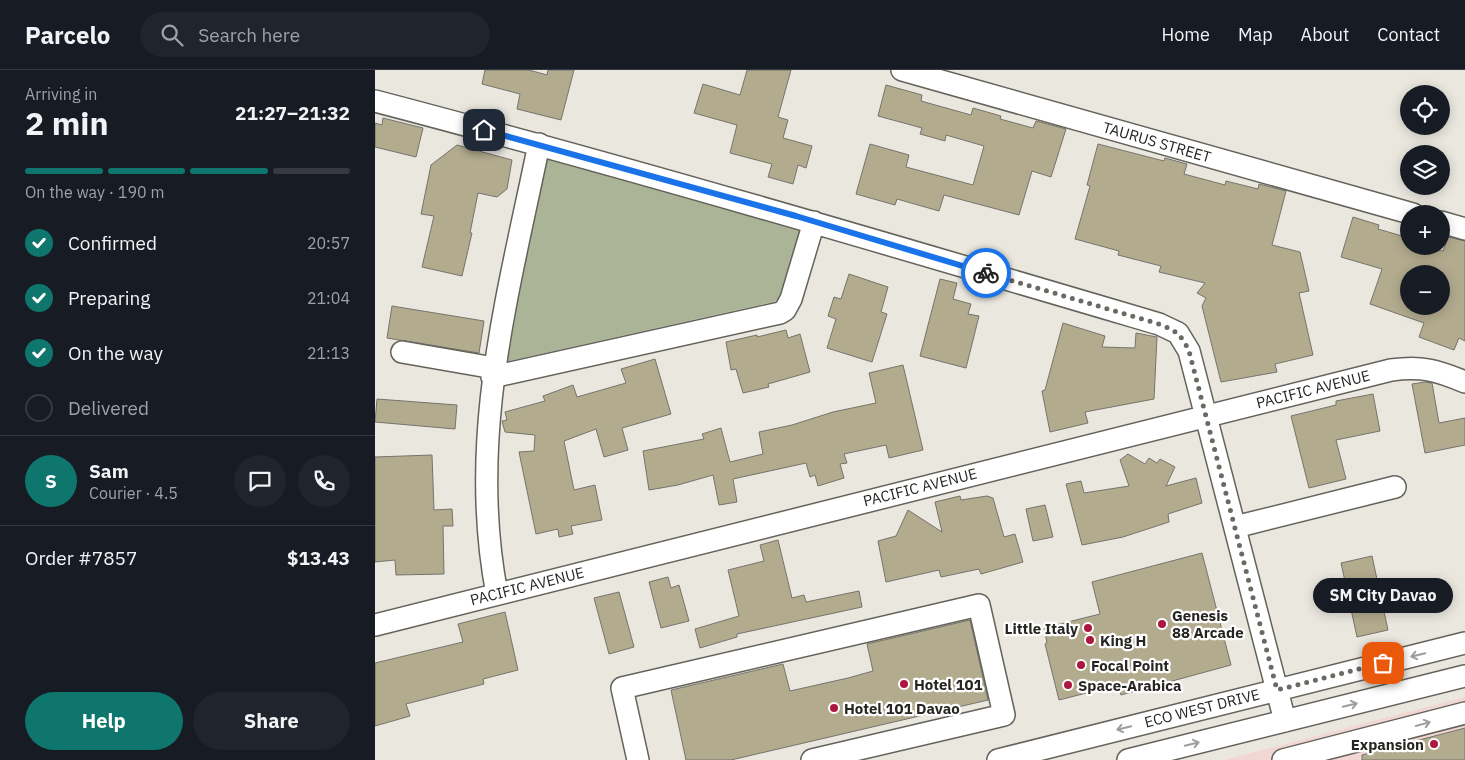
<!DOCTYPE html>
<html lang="en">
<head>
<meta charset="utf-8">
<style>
  :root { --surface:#171b24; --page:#20242c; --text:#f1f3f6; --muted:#9ea1a6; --line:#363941; --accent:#0f766e }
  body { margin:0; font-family:"IBM Plex Sans",sans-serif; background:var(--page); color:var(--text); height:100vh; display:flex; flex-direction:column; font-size:19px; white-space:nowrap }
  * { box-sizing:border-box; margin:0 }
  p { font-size:16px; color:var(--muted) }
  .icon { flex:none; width:28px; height:28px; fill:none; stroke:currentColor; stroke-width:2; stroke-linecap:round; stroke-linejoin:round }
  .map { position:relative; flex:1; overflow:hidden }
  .side { display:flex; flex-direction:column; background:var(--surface); width:375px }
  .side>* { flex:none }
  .tools { position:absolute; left:1025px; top:15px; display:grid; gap:10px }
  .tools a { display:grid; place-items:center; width:50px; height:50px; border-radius:50%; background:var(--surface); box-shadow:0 2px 12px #0003; font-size:25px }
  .pin { position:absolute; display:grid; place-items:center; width:42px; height:42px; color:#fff; margin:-21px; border-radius:10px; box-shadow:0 2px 8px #0006 }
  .courier { position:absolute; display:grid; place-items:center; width:50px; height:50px; margin:-25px; border:4px solid #1a73e8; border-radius:50%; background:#fff; color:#222; box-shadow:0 1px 6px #0007 }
  .bubble { position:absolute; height:35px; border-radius:18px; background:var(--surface); box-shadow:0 2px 12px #0003; font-size:16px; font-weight:700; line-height:35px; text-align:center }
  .summary em { font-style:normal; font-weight:700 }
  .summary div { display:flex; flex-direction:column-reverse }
  .summary { display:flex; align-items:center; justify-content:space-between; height:85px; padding:0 25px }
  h1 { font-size:32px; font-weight:700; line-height:38px }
  .bar { display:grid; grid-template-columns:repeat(4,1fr); gap:8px 5px; align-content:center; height:60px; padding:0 25px }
  .bar i { height:6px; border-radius:4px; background:var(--line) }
  .bar .current { background:var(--accent) }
  .bar p { grid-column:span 4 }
  .line { display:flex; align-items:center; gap:12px; padding:0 25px; border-top:1px solid var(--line) }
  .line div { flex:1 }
  .round { display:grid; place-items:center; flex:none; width:52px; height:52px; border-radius:26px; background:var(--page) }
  ol { padding:0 25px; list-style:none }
  li { display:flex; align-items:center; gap:15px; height:55px }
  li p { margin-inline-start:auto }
  li .icon { padding:5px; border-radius:50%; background:var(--accent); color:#fff; stroke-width:4 }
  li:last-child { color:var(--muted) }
  li i { width:28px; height:28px; border:2px solid var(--line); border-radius:50% }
  .primary-button { display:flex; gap:10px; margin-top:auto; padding:10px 25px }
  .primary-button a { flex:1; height:58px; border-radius:30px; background:var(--accent); color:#fff; font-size:20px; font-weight:700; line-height:58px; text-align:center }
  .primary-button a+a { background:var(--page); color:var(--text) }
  header { display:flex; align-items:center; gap:30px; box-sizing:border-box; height:70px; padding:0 25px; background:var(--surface); border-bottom:1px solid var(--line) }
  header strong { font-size:24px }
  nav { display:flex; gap:28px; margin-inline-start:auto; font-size:18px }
  .search { width:350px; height:45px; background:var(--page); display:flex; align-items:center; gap:12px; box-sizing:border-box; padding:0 18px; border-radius:28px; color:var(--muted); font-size:19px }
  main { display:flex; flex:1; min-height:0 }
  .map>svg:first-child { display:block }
  .commercial { fill:#f1d7d3 }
  .forest { fill:#abb497 }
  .building { fill:#b2ab8e; stroke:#75746c; fill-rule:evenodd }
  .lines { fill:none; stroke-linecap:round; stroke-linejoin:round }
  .minor-casing { stroke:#64635b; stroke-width:24 }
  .minor { stroke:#fff; stroke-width:21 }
  .oneway { stroke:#9d9d9c }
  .done { stroke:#6b6964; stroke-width:5; stroke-dasharray:0 9 }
  .route { stroke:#1a73e8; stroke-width:6 }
  .poi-dot { fill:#ac173f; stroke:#fff; stroke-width:2 }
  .labels { text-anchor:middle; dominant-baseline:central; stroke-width:4.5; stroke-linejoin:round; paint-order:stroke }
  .street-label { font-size:15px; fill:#262522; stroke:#fff }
  .poi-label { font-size:15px; font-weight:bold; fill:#262522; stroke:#fff; text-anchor:start }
</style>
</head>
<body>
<header>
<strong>Parcelo</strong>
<div class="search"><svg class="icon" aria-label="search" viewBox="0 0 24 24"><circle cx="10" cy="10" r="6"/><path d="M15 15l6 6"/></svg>Search here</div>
<nav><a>Home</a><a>Map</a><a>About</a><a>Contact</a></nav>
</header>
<main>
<section class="side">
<div class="summary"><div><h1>2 min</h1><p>Arriving in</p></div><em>21:27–21:32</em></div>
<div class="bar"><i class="current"></i><i class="current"></i><i class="current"></i><i></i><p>On the way · 190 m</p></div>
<ol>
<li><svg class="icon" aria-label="check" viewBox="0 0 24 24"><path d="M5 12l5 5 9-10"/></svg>Confirmed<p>20:57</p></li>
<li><svg class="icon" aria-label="check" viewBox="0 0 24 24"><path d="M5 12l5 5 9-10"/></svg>Preparing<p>21:04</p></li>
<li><svg class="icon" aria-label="check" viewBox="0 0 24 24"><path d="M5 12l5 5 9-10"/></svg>On the way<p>21:13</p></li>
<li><i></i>Delivered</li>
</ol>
<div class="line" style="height:90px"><b class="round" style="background:var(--accent);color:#fff">S</b><div><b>Sam</b><p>Courier · 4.5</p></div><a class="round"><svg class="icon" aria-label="chat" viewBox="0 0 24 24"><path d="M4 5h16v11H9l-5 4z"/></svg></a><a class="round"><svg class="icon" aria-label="phone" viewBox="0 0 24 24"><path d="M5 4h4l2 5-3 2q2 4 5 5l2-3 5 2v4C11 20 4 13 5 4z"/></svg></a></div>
<div class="line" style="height:65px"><div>Order #7857</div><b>$13.43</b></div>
<div class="primary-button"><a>Help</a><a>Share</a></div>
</section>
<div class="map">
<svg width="1090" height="690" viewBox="0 0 1090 690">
  <rect width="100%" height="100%" fill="#eae7df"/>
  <path class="commercial" d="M1090,627V690H849Z"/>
  <path class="forest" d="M170,87L428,159L407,230L130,292Z"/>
  <path class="building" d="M110,0H154L172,5L173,0H199L186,50L142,39L145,24L107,14Z
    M372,0H416L403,47L413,50L408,68L437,76L431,98L423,95L418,114L393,107L397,94L355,83L362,55L319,43L328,14L365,25Z
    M511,15L547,25L546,31L596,45L598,38L626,46L625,49L658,58L661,51L691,59L676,107L657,101L644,145L569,125L564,141L522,129L520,135L481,124L495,74L534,85L531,97L598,115L609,76L571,65L570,71L545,64L547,58L503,46Z
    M8,48L48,58L41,87L0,77V53L7,55Z
    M723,74L789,91L790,88L812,94L809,104L850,115L851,111L883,119L884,114L911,121L897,175L925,182L934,221L924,223L938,285L900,294L902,302L846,312L827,236L831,228L822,223L830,213L784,202L786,196L743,185L744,181L700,169L715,116L712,115Z
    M82,75L137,90L132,119L122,127L103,123L95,163H97L87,206L47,197L59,146L46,144L56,95Z
    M978,147L1004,155L1003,159L1034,168V176H1052L1068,181L1073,167L1090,171V271L1084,268L1079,280L1044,267L1049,253L995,234L1007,199L966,187ZM1034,204H1066V236H1034Z
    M474,204L513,217L506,242L512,244L497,292L452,278L461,249L453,246L459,227L466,229Z
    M565,209L582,213L578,229L596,234L593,244L604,246L591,298L545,286Z
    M17,236L109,251L104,283L12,268Z
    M688,253L730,266L727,277L760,278L761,263L782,267L779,329L710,342L713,353L675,362L667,321L670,320Z
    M411,260L413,268L425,264L435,302L393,314L394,317L368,323L361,299L356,300L351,272L382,265V267Z
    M280,289L296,344L247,358L253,380L229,387L221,359L189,371L199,420L220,415L227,450L196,456L198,464L184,467L183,459L161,464L144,382L159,381L160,365L130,362L127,351L132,350L130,342L170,331L168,326L198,315L202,327L251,313L246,299Z
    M528,295L548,380L514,388L511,375L469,384L472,393L465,394L469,408L443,416L440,405L435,407L431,393L358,409L362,432L344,435L338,405L303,415L274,420L268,381L329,369L327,364L346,358L355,392L388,384L384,362L417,355L458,342L501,333L494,303Z
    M1050,312L1057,313L1064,353L1090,348V375L1050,383L1037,314Z
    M998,324L1005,361L961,370L971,409L934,418L916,346L961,335V331Z
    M2,329L82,335L80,359L0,352Z
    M753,384L770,394L774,388L782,393L785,389L800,397L791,416L821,408L827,433L793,444L794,452L748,467L707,475L691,414L706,411L709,423L754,416L745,390Z
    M57,385L59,440L77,439L78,456H68L69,504L21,505L20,490L0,492V387Z
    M585,426L586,430L612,426L618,428L629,467L640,464L648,492L606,504L604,499L566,507L564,500L511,512L503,471L521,466L533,440L567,462L560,432Z
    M670,435L678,467L658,471L651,439Z
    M403,470L417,528L429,525L431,532L484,521L487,537L362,564V567L325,578L320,559L364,546L353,500L389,491L385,475Z
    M827,483L856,595L746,625L743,615L684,630L670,574L672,573L669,558L725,544L717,512Z
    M997,486L1013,560L982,567L966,493Z
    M293,507L296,518L304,515L314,551L286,558L274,512Z
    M244,522L259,577L234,584L219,528Z
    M130,542L143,600L108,609L109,614L31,634L35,646L0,656V593L88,572L83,554Z
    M595,550L613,630L356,690H311L296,620L408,594L415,621L473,608L498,601L492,574Z
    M1090,658V690H987V685Z"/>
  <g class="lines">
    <g class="minor-casing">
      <path id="minor" d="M527,0L1038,144
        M0,31C263,100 523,177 784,254L803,263L814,281L910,651
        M1066,152L1090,159
        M27,282L119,298
        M117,307L405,243L410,240L416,229L439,152
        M860,457L1020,417
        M122,524C92,369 133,225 164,74
        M0,555L1016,300C1047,296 1061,300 1090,312
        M263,690L247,618L604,535L629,645L437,690
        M623,690L1090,573
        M753,690L1090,606
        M908,690L1090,643"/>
    </g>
    <use href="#minor" class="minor"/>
  </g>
  <defs><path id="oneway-shaft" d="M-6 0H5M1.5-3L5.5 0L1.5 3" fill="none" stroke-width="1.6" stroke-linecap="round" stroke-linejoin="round" transform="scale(1.25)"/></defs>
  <g class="oneway">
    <use href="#oneway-shaft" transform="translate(1043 585) rotate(166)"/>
    <use href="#oneway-shaft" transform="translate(975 635) rotate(-14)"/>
    <use href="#oneway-shaft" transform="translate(1048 654) rotate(-15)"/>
    <use href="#oneway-shaft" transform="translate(749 658) rotate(166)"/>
    <use href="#oneway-shaft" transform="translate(817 674) rotate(-14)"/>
  </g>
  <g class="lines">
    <path class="done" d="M611,203L784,254C801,261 806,264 814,281L902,620L1008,593"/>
    <path class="route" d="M109,60L421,146L611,203"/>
  </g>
  <g class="poi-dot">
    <circle cx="787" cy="554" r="5"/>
    <circle cx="713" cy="558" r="5"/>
    <circle cx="715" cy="570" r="5"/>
    <circle cx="706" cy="595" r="5"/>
    <circle cx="529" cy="614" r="5"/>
    <circle cx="693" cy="615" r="5"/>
    <circle cx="459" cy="638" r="5"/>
    <circle cx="1059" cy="674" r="5"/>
  </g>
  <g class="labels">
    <g class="street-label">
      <text transform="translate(782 72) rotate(16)">TAURUS STREET</text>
      <text transform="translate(938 319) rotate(-14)">PACIFIC AVENUE</text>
      <text transform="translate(545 417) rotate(-14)">PACIFIC AVENUE</text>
      <text transform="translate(152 516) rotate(-14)">PACIFIC AVENUE</text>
      <text transform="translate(827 638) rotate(-14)">ECO WEST DRIVE</text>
    </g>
    <g class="poi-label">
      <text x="797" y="545">Genesis<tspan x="797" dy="17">88 Arcade</tspan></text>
      <text x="703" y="558" text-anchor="end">Little Italy</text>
      <text x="725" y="570">King H</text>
      <text x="716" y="595">Focal Point</text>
      <text x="539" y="614">Hotel 101</text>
      <text x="703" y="615">Space-Arabica</text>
      <text x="469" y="638">Hotel 101 Davao</text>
      <text x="1049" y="674" text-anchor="end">Expansion</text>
    </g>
  </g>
</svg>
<div class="tools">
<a><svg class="icon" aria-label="locate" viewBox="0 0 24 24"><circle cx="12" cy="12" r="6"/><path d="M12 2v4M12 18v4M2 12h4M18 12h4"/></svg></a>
<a><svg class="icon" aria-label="layers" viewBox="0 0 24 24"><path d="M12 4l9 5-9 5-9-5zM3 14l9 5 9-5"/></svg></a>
<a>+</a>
<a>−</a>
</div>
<div class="pin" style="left:1008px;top:593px;background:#ea580c"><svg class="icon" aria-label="bag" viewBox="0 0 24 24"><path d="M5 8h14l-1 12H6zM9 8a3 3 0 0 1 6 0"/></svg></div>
<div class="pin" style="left:109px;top:60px;background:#1f2937"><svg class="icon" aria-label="home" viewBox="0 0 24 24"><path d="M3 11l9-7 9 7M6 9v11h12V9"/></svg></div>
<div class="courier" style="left:611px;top:203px"><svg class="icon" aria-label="bike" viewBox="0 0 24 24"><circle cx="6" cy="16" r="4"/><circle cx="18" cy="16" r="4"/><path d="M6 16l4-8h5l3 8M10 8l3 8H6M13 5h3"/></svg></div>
<div class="bubble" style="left:938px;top:508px;width:140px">SM City Davao</div>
</div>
</main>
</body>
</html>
